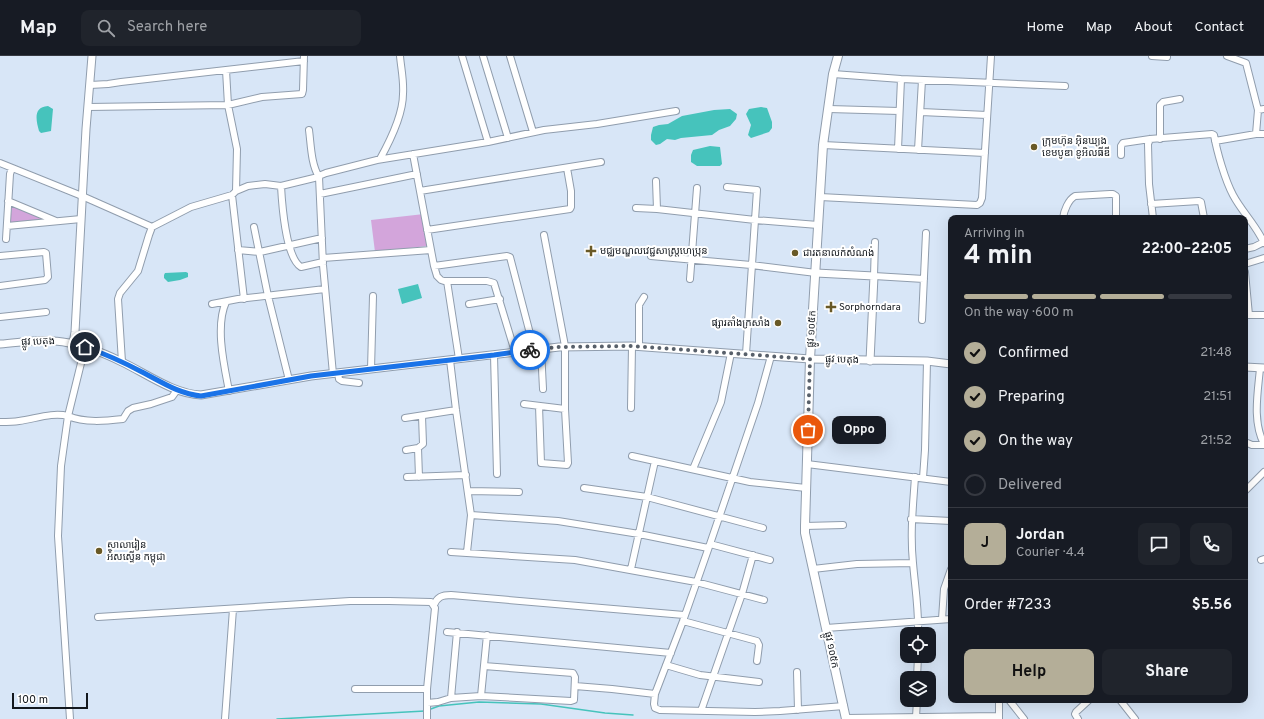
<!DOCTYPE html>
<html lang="en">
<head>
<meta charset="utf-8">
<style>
  :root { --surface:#171b24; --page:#20242c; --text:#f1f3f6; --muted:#9ea1a6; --line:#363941; --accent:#b4ae98 }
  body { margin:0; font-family:Overpass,"Noto Sans Khmer",sans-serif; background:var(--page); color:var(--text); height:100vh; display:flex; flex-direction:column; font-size:15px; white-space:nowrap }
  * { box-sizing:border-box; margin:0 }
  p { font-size:13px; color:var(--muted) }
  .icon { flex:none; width:22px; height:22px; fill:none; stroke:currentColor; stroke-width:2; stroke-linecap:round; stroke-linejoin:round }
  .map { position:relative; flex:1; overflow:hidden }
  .side { position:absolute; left:948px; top:159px; width:300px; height:488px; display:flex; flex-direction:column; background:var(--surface); border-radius:8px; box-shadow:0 4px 16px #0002 }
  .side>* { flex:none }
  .tools { position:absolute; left:900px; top:571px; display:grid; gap:8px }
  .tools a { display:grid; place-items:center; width:36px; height:36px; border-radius:8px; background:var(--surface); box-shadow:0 4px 16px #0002; font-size:20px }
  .scale { position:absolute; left:12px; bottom:10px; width:76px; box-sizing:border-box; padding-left:4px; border:2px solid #13181e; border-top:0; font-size:11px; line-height:14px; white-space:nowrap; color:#13181e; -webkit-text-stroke:3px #fff; paint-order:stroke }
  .pin { position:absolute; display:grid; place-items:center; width:34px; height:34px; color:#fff; margin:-17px; border:2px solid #fff; border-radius:50%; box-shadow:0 1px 4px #0007 }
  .courier { position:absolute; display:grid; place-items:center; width:40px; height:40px; margin:-20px; border:3px solid #1a73e8; border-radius:50%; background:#fff; color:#222; box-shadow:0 1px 5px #0007 }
  .bubble { position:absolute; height:28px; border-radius:8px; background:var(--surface); box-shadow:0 4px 16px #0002; font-size:13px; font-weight:700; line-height:28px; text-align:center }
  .head em { font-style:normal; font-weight:700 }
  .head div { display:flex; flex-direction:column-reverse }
  .head { display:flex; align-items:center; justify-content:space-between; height:68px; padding:0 16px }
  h1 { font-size:26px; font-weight:700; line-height:30px }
  .bar { display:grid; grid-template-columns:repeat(4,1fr); gap:6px 4px; align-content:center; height:48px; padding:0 16px }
  .bar i { height:5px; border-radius:3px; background:var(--line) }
  .bar .on { background:var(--accent) }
  .bar p { grid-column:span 4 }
  .line { display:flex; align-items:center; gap:10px; padding:0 16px; border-top:1px solid var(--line) }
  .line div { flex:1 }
  .round { display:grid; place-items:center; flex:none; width:42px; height:42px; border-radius:8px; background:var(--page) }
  ol { padding:0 16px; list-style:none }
  li { display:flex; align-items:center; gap:12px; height:44px }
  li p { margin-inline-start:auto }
  li .icon { padding:4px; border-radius:50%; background:var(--accent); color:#111; stroke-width:4 }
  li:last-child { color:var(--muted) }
  li i { width:22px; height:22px; border:2px solid var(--line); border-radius:50% }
  .cta { display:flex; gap:8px; margin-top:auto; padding:8px 16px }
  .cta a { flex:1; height:46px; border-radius:8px; background:var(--accent); color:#111; font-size:16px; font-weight:700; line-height:46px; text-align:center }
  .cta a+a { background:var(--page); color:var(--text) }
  header { display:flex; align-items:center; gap:24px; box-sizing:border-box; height:56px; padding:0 20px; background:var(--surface); border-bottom:1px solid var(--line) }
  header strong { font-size:19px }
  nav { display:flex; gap:22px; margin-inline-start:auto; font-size:14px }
  .search { width:280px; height:36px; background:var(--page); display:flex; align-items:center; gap:10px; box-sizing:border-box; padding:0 14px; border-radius:8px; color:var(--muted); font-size:15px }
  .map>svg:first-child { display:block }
  .green { fill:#d3a5db }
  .water { fill:#46c3bc }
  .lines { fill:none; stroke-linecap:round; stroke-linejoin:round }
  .stream { stroke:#46c3bc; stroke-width:1.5 }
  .minor-casing { stroke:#909dad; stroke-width:8 }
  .tertiary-casing { stroke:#909dad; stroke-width:9 }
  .secondary-casing { stroke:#909dad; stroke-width:10 }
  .minor { stroke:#fff; stroke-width:6 }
  .tertiary { stroke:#fff; stroke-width:7 }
  .secondary { stroke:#fff; stroke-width:8 }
  .done { stroke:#58606a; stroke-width:4; stroke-dasharray:0 7.2 }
  .route { stroke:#1a73e8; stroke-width:5 }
  .poi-dot { fill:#695926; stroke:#fff; stroke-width:1.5 }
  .labels { text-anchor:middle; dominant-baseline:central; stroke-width:4; stroke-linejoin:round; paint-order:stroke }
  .poi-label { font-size:10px; fill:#13181e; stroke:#fff; text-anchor:start }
  .street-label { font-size:10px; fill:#13181e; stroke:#fff }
</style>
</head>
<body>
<header>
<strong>Map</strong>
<div class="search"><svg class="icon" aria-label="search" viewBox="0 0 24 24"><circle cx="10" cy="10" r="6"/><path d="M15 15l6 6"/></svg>Search here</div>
<nav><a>Home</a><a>Map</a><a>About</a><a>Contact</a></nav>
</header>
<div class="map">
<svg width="1264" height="663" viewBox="0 0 1264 663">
  <rect width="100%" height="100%" fill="#d8e6f7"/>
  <path class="green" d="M12,150L41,162V164L10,167Z
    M424,158L427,190L375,196L371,164Z"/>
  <path class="water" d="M48,50L53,53L51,75L41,77L39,75C36,64 33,51 48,50Z
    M761,51L767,52L772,66V72L769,76L751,82L748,79L751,69L746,58L749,53Z
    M730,53L737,58L736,63L730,70L719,74L712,79L681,82L675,84L667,83L660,88L656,89L651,84V79L653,71L659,69L668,68L682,60L714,54Z
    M710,90L720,91L722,108L720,110H697L691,106V99L693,94Z
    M186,216L188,217V221L180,224L168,226L164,222V219L165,217Z
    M418,228L422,242L402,248L398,233Z"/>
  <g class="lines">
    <path class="stream" d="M428,654L439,650L479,646L541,648L605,657L633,659
      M277,663L425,655"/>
    <g class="minor-casing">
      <path id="minor" d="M462,0L488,86
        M483,0L508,82
        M510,0L533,76
        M1152,0L1167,1
        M1227,0L1246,7L1258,54
        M226,14L228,49L237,93L236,135
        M833,18L901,23L1065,30
        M90,29L108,28L121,26L304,5
        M88,51L228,49L262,41L302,38L303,34L304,0
        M829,53L899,55
        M921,56L987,59
        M309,74C311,89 311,108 319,121L323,209L333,318
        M1256,78L1258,54L1264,53
        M1150,83L1148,88L1149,128L1153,162
        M1160,83V49L1163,46L1180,43
        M1215,85L1256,78H1264
        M823,89L985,97
        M898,93L901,23
        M918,94L922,24
        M413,98L434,210L437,220L441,224L444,225H487L494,227L515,296
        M1121,99V90L1123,87L1150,83L1212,78L1214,79C1217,96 1225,124 1233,139C1242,156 1256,169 1264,187
        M380,103C390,85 403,59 403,38C404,25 401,12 400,0
        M0,107L82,140L152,171
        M656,125L657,153
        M281,130C282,148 286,202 301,211L323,206
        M727,131L757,134L746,298
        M420,135L601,106
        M320,138L417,118
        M232,139L244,243
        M820,141L977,149L980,147L982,142L991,0
        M8,145L56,165
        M1151,148L1199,145L1201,146L1204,162
        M636,152L657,153L755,164L818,169
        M1063,162C1064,155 1068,144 1075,140L1110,138H1113L1116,140V162
        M7,170L81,163
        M254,171L268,240L289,324
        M427,174L570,153L571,151V135L567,112
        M6,183L10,118L12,112
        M875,186L874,220L924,223
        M1245,193L1254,191L1264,186
        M238,194L260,196L322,182
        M0,200L44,196L46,197L48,221L45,224L0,230
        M651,200L751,209L816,217
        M323,202L431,194
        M1245,208L1264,202
        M434,210L507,200L510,201L534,293
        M1245,216L1249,259
        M690,223L697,132
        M447,225L459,303
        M226,246C215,270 224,309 229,335
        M212,248L238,243L325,233
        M469,248L500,243
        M1245,259H1264
        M0,261L46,256
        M922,264L926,177
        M85,291L68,360C85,367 105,365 123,363L128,355L133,352L151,348L172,341L177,334
        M639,291V249L644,241
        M541,293L543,333
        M494,299L497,418
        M771,300L758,347L710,488L683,565L655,638L654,648L655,652L660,654L755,656L780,655L844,650
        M450,304L456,354L471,459L467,496
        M122,306L118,243L120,237L138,215L149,179L152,171L191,151L232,139L236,135L248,130L265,128L281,130L314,122L326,117L377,104L488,86L544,74L597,68L676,55
        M1260,312C1258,336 1252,365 1264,388
        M371,313L373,240
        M338,317L339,323L342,325L359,327
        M524,348L565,353
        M539,350L541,407L567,409L568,407L565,353V290L544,179
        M631,352L632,290
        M405,362L456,354
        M0,366C6,366 13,366 19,365C35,363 52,356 68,360L61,410L58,480L70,663
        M1245,386L1252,389H1264
        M418,392L419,421
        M406,394L418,392L423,388L422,360
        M632,400L750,426L806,432
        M807,408L951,426
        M693,413L721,346L731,297
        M407,421L466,419
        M915,421C913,450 910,478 913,507C915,531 919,554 918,578
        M923,422L925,394L927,305
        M584,432L647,441L763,472
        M468,435L519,436
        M1245,435L1264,416
        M471,459L558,465L639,478L708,492
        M911,463L951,465
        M805,470L843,469
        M710,488L770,504
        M451,496L575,504L696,526L764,544
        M1261,504L1264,503
        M631,513L655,405
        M813,513L857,508L913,507
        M434,549C437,541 442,539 451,539L684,559
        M98,561L350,545H389L431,546L435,552L427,633V663
        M942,563L944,533L951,513
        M683,565L757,585L759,589L757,605
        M826,572L951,563
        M447,576L671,597
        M666,609L700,619L759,626
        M797,616L798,654
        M917,622L918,600
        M575,630L612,633L655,638
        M355,633H427
        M481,640L487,579
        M451,642L457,576
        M1009,644L1024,663
        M1120,644L1135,663
        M427,647L438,646L451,642L481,640L571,645L574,644L575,621L573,617L484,610
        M701,655L742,538L753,499
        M916,661L917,644
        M846,662L999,660
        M225,663L233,553
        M999,663V644
        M1078,663L1075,658L1076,656L1089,644"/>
    </g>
    <g class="tertiary-casing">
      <path id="tertiary" d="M816,217L874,220L870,305
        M0,288C18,287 37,283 55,285C79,287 102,296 122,306C147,318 174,338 201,339L311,320L559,291L632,290L810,303L927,305L951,308
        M73,288L75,276L86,73L92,0
        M1245,311L1264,312"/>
    </g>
    <g class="secondary-casing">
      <path id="secondary" d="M838,0L833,18L823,89L810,303L805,470V477L846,663"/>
    </g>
    <use href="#minor" class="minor"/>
    <use href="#tertiary" class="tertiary"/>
    <use href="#secondary" class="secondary"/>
  </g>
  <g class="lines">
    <path class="done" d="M530,294L559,291L632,290L810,303L808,374"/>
    <path class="route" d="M85,291C106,298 125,307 144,317C163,327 180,338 201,340L311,320L494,299L530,294"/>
  </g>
  <g class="poi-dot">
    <circle cx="1034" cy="91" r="4"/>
    <path d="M589 189h4v4h4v4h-4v4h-4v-4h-4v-4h4z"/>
    <circle cx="795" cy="197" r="4"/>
    <path d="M829 245h4v4h4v4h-4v4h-4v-4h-4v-4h4z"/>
    <circle cx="778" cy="267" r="4"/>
    <circle cx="99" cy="495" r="4"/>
  </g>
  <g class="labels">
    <g class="poi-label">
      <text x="1042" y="85">ក្រុមហ៊ុន អ៊ិនឃ្យុង<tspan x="1042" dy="12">ខេមបូឌា ខូអិលធីឌី</tspan></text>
      <text x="600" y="195">មជ្ឈមណ្ឌលវេជ្ជសាស្ត្រហេប្រុន</text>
      <text x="803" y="197">ជារតនាលក់សំណង់</text>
      <text x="839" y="251">Sorphorndara</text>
      <text x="770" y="267" text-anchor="end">ផ្សារតាំងក្រសាំង</text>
      <text x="107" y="489">សាលារៀន<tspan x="107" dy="12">អ៉ិសស្ទើន កម្ពុជា</tspan></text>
    </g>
    <g class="street-label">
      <text transform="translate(812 273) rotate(-87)">ផ្លូវ ១០៥ក</text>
      <text transform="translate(38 286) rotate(-2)">ផ្លូវ បេតុង</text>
      <text transform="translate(842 304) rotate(2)">ផ្លូវ បេតុង</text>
      <text transform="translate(831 594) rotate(78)">ផ្លូវ ១០៥ក</text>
    </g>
  </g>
</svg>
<div class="tools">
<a><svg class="icon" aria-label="locate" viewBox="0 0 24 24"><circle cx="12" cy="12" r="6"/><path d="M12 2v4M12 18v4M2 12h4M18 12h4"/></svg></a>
<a><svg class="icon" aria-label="layers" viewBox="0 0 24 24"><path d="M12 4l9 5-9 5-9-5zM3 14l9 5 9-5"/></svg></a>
</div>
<div class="scale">100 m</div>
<div class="pin" style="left:808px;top:374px;background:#ea580c"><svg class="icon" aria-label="bag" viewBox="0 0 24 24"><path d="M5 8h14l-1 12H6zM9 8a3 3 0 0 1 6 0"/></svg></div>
<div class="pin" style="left:85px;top:291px;background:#1f2937"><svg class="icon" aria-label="home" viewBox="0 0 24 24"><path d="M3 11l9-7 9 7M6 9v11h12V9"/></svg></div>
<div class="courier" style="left:530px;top:294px"><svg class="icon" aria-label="bike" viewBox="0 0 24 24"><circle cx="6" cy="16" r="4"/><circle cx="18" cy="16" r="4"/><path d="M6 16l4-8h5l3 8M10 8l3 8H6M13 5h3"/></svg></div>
<div class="bubble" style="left:832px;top:360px;width:54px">Oppo</div>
<section class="side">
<div class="head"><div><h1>4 min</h1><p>Arriving in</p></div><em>22:00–22:05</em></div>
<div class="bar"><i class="on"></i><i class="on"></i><i class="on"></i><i></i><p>On the way · 600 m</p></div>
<ol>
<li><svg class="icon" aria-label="check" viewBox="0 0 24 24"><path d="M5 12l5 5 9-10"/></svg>Confirmed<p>21:48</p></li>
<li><svg class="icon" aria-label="check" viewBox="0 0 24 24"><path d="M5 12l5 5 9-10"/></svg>Preparing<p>21:51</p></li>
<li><svg class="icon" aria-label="check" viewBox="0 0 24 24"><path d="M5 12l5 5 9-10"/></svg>On the way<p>21:52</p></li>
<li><i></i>Delivered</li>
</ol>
<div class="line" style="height:72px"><b class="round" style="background:var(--accent);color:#111">J</b><div><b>Jordan</b><p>Courier · 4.4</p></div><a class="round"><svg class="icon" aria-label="chat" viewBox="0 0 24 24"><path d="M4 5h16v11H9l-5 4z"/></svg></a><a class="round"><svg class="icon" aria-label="phone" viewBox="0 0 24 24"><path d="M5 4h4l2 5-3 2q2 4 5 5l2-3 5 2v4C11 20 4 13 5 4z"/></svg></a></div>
<div class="line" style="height:52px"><div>Order #7233</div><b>$5.56</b></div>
<div class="cta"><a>Help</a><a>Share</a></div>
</section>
</div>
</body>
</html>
